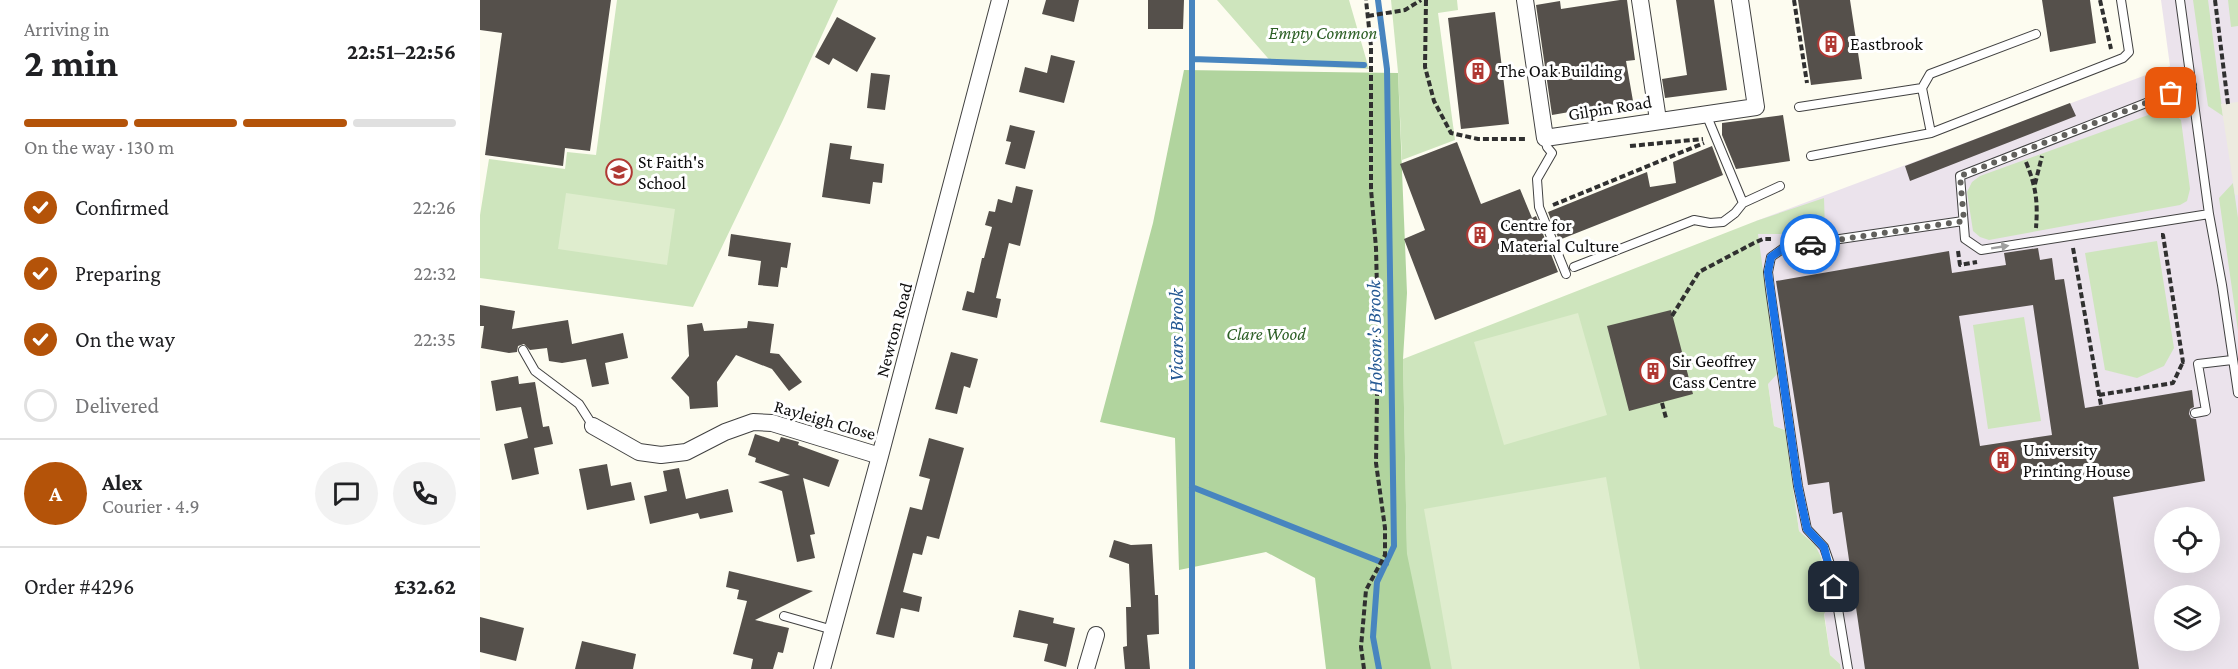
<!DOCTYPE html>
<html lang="en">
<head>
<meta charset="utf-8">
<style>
  :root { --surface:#fff; --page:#f2f2f2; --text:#202124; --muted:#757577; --line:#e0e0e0; --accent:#b45309 }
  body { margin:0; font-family:"Crimson Pro",serif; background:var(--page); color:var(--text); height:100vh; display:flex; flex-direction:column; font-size:22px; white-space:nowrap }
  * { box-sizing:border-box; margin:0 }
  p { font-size:20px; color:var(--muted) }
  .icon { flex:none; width:33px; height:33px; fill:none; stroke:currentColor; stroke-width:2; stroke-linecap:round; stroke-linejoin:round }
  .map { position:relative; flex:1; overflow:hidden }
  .panel { display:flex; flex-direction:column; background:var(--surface); width:480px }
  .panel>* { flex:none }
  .tools { position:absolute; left:1674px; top:507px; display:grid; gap:12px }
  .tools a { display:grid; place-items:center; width:66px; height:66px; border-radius:50%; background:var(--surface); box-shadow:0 6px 24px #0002; font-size:30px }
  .pin { position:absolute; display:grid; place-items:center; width:51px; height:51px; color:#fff; margin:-26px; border-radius:12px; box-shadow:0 3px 9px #0006 }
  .courier { position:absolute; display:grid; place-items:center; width:60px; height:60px; margin:-30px; border:4px solid #1a73e8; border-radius:50%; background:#fff; color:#222; box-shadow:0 2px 8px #0007 }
  .headline em { font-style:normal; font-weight:700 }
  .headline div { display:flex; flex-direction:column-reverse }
  .headline { display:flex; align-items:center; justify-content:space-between; height:102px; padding:0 24px }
  h1 { font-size:39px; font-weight:700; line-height:45px }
  .bar { display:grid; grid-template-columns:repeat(4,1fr); gap:9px 6px; align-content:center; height:72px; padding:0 24px }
  .bar i { height:8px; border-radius:4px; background:var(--line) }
  .bar .selected { background:var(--accent) }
  .bar p { grid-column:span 4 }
  .line { display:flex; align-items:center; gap:15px; padding:0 24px; border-top:2px solid var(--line) }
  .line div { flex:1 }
  .round { display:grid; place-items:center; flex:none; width:63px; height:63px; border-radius:32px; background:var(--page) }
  ol { padding:0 24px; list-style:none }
  li { display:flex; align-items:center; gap:18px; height:66px }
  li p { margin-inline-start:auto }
  li .icon { padding:6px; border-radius:50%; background:var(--accent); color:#fff; stroke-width:4 }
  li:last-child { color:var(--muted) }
  li i { width:33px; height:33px; border:3px solid var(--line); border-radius:50% }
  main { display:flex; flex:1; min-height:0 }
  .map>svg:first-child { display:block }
  .industrial { fill:#ebe3ec; fill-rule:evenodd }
  .green { fill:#cee5bd }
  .forest { fill:#b1d49e }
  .pitch { fill:#dfedce }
  .plaza { fill:#edebe0 }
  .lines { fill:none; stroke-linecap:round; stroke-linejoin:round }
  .stream { stroke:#4885bf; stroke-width:6 }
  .building { fill:#55504b; fill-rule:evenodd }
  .lane-casing { stroke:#414141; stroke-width:10 }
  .street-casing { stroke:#414141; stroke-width:18 }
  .path { stroke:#303030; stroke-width:4; stroke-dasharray:6 3; stroke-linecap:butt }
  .lane { stroke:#fff; stroke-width:8 }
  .street { stroke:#fff; stroke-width:16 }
  .oneway { fill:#9f9f9f }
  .done { stroke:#62615d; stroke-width:6; stroke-dasharray:0 10.8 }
  .route { stroke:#1a73e8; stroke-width:8 }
  .labels { text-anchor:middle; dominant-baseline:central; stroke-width:6; stroke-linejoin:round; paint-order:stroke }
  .park-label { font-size:18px; font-style:italic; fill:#2c5f25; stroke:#fff }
  .poi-label { font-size:18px; fill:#0e0e0e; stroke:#fff; text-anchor:start }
  .street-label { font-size:18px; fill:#0e0e0e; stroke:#fff }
  .water-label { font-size:20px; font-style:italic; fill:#245893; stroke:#fff }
</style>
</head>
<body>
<main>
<section class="panel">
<div class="headline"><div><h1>2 min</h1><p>Arriving in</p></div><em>22:51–22:56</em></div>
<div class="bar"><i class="selected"></i><i class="selected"></i><i class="selected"></i><i></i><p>On the way · 130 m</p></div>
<ol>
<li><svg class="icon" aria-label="check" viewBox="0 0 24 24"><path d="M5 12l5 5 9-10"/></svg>Confirmed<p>22:26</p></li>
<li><svg class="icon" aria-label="check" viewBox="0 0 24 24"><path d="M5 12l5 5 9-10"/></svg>Preparing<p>22:32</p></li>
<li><svg class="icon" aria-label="check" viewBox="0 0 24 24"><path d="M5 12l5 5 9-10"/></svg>On the way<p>22:35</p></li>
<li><i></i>Delivered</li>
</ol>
<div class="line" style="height:108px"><b class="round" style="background:var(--accent);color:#fff">A</b><div><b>Alex</b><p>Courier · 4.9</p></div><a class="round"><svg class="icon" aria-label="chat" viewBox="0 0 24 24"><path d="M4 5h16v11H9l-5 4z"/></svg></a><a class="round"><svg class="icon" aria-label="phone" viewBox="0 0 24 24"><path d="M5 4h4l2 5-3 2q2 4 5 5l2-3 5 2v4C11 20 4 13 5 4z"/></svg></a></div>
<div class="line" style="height:78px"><div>Order #4296</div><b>£32.62</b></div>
</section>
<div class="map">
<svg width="1758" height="669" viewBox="0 0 1758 669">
  <rect width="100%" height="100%" fill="#fdfcf0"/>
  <path class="industrial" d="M1681,0H1758V669H1361L1360,664L1350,655L1335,545L1319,531L1305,430L1294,426L1288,384L1276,221L1690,66ZM1684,518H1730V562H1684ZM1684,596H1730V640H1684Z"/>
  <path class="green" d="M137,0H358L303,120L213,307L0,278V215L9,159L85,169L87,152L116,155Z
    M737,0H869L889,69L794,65Z
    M911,0H977L978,10L958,13L975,140L922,160L918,72Z
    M1713,0H1728L1743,116L1728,106Z
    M1748,0H1758V26L1751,27Z
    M1682,110L1693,113L1701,120L1710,189L1707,201L1700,205L1509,240L1500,237L1493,231L1487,192L1492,182L1500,176Z
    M1753,183L1758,218V331L1739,198Z
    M1344,198L1345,230L1318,234H1278L1297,374L1288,384L1294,426L1305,430L1319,531L1335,545L1341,557L1351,604L1344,614L1350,655L1360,664L1361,669H908L927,554L923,359L1276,221Z
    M1677,241L1694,348L1684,366L1657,378L1625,370L1605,253Z
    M1544,317L1561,421L1508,429L1493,325Z"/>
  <path class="forest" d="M704,70L918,73L927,293L923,359L927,554L951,669H846L835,578L786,552L699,570L695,438L620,422L673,223Z"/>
  <path class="pitch" d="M86,193L195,209L187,265L78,249Z
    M1098,313L1127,415L1024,445L994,342Z
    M1126,477L1160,669H972L944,509Z"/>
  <path class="plaza" d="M1758,102V195H1755L1741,104Z"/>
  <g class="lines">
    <path class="stream" d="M712,0V669
      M898,0L907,69L914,546L897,582L893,637L899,669
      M712,59L884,65
      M712,487L906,564"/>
  </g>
  <path class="building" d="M0,0H131L110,151L85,148L83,166L5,155L22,33L0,30Z
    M566,0H599L594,22L562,14Z
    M668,0H704L703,29H668Z
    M1140,0H1147L1155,60L1146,61L1153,101L1072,115L1056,5L1080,1L1081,9Z
    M1196,0H1234L1247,90L1185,98L1182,79L1207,75Z
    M1318,0H1370L1382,79L1331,85Z
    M1562,0H1610L1616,43L1570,52Z
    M1015,12L1029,124L981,129L968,18Z
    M357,17L396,38L377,72L353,58L349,65L335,57Z
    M571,55L595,61L584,103L539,92L545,67L567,73Z
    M391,73L410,75L405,110L387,108Z
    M1590,103L1596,116L1430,181L1425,166Z
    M1303,115L1310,161L1256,169L1242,135V123Z
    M530,125L555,131L545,169L525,164L531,142L526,141Z
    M977,142L1001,204L1040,189L1052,218L1056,216L1078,272L955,320L924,239L945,230L920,164Z
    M350,143L372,146L370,159L404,164L402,183L393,182L390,204L342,197Z
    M1232,146L1243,175L1079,240L1068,212L1167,172L1170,187L1196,183L1193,162Z
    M536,186L553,190L540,246L529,243L516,298L521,299L517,318L482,310L487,291L494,293L502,258H504L512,227L505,225L509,211L515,212L518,199L532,203Z
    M251,234L311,243L307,268L301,267L298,287L278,285L281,261L248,256Z
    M1558,248L1560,260L1572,258L1575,280L1584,279L1605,408L1712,390L1714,407L1710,409L1709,414L1711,418L1716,419L1725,481L1633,497L1659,669H1385L1362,512L1353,514L1349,482L1328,485L1296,281L1469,251L1472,273L1526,265L1524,253ZM1553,305L1572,435L1500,446L1479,316Z
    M0,305L35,311L32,329L88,320L92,344L143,333L148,358L125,363L129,384L112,387L106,359L82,363L69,361L67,348L50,350L44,344L38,346L37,352L29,353L1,348L4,326H0Z
    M1191,310L1213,394L1149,411L1127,326Z
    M268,321L294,324L290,353L299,354L322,382L309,391L292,369L256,355L237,382L238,407L210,409L209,397L191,378L209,356L207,325L222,323L224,331L267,328Z
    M471,352L498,359L490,388L484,386L477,414L455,409Z
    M38,376L39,384L55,382L63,427L69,426L73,444L54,448L59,474L32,480L24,444L48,438L41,407L16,411L11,381Z
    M275,434L299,442L301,437L319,442L318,445L359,460L349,487L323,478L335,534L330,535L335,558L317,562L302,491L278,482L310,475L275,462L276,458L268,455Z
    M449,438L484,448L459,539L447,536L442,555L433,553L423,592L442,597L439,612L421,608L414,638L396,634L430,507L442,510L450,479L439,476Z
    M127,464L131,486L151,482L155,500L107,510L99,469Z
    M199,468L206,499L248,489L253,512L220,519L218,513L170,524L164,496L187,491L183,471Z
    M634,540L651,545L672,544L675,595H678L679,634L667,635L670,669H645L643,647L647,646L646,607H651L649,564L629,557Z
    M249,571L333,591L275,620L309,628L303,653L298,652L293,669H271L273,659L253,654L267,601L257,599L259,590L246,587Z
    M539,610L574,618L573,623L595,628L586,667L564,661L568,644L533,637Z
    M0,617L44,628L36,661L0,652Z
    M102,641L156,654L153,669H95Z"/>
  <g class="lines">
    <g class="lane-casing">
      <path id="lane" d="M1700,0L1729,214L1742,285L1758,393
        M1712,85L1480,176L1485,239L1501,250L1729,214
        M1442,88L1450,74L1556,34
        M1319,107L1442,88L1451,133
        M1226,114L1263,203
        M1065,138L1067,147L1072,153L1057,179L1059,207L1086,274
        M1331,156L1451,133L1643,58L1649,52L1641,0
        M1094,267L1214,220L1230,223L1243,222L1255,213L1263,203L1300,186
        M43,350L55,371L99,404L113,426
        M1715,413L1726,411L1718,364L1752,360
        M304,616L353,630
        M1368,669L1351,567L1344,547L1327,529L1318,486L1290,289L1288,272L1291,257L1305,247L1483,221"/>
    </g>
    <g class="street-casing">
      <path id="street" d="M1045,0L1065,138L1276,107L1260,0
        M1160,0L1178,120
        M113,426L159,452L181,455L206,452L245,432L273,422L292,423L400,456
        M342,669L400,456L520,0
        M606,669L616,635"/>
    </g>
    <path class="path" d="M946,0L945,67L954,101L971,133L998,139H1047
      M1314,0L1327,83
      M1620,0L1631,49
      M1735,0L1748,104
      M888,16L925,10L941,0
      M1150,146L1223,139
      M1546,162C1556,187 1558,201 1556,228
      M1555,184L1562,156
      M1073,205L1224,143
      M1681,235H1683L1703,362H1706
      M1593,248L1621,405
      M1478,251L1480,265L1497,262
      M1192,316L1219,272L1274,243L1283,239H1291
      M1619,395L1693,383L1703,362
      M1182,403L1186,418
      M884,669L881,647L886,590L905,555V528L896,463L898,331L896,248L891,189V46L886,0"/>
    <use href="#lane" class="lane"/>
    <use href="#street" class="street"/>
  </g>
  <defs><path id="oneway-solid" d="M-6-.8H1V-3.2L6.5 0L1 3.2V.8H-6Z" transform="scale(1.5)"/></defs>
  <use class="oneway" href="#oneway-solid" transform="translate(1520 247) rotate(-9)"/>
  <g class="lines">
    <path class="done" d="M1330,244L1484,221L1480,176L1691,93"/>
    <path class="route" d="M1330,244L1305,247L1291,257L1288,272L1318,486L1327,529L1344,547L1354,587"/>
  </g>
  <defs>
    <g id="building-ring" transform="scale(1.35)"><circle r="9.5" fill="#fff" stroke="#b03934" stroke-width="1.5"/><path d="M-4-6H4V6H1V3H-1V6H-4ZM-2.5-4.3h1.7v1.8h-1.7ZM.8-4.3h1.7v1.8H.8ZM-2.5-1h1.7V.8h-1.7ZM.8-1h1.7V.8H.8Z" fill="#b03934"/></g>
    <g id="school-ring" transform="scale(1.35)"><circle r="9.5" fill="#fff" stroke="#b03934" stroke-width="1.5"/><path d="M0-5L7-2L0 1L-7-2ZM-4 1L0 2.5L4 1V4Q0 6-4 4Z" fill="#b03934"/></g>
  </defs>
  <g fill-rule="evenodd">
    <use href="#building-ring" x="1351" y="44"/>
    <use href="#building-ring" x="998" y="71"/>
    <use href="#school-ring" x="139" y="172"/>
    <use href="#building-ring" x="1000" y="235"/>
    <use href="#building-ring" x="1173" y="371"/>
    <use href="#building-ring" x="1523" y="460"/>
  </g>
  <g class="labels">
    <g class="park-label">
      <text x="843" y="33">Empty Common</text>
      <text x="786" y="334">Clare Wood</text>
    </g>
    <g class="poi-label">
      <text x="1370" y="44">Eastbrook</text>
      <text x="1018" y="71">The Oak Building</text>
      <text x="158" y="162">St Faith's<tspan x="158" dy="21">School</tspan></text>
      <text x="1020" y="225">Centre for<tspan x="1020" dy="21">Material Culture</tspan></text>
      <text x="1192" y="361">Sir Geoffrey<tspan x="1192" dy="21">Cass Centre</tspan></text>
      <text x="1543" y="450">University<tspan x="1543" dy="21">Printing House</tspan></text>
    </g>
    <g class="street-label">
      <text transform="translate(1130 108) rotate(-9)">Gilpin Road</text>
      <text transform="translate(414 330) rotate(-75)">Newton Road</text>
      <text transform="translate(345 420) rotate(16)">Rayleigh Close</text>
    </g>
    <g class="water-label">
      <text transform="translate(696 335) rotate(-90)">Vicars Brook</text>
      <text transform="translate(894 337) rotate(-91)">Hobson's Brook</text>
    </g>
  </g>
</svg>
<div class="tools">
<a><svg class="icon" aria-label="locate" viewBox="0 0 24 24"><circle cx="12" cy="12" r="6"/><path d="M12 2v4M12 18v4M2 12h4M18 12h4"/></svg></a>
<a><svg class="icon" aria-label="layers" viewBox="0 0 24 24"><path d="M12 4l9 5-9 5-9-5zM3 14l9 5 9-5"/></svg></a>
</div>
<div class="pin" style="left:1691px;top:93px;background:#ea580c"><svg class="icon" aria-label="bag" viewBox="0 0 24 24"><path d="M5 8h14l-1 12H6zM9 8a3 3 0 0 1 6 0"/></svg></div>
<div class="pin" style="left:1354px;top:587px;background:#1f2937"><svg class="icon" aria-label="home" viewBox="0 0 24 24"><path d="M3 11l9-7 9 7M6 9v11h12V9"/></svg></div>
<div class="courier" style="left:1330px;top:244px"><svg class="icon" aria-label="car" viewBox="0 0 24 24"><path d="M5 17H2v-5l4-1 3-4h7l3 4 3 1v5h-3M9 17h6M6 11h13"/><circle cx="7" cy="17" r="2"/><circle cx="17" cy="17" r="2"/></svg></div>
</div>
</main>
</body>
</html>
